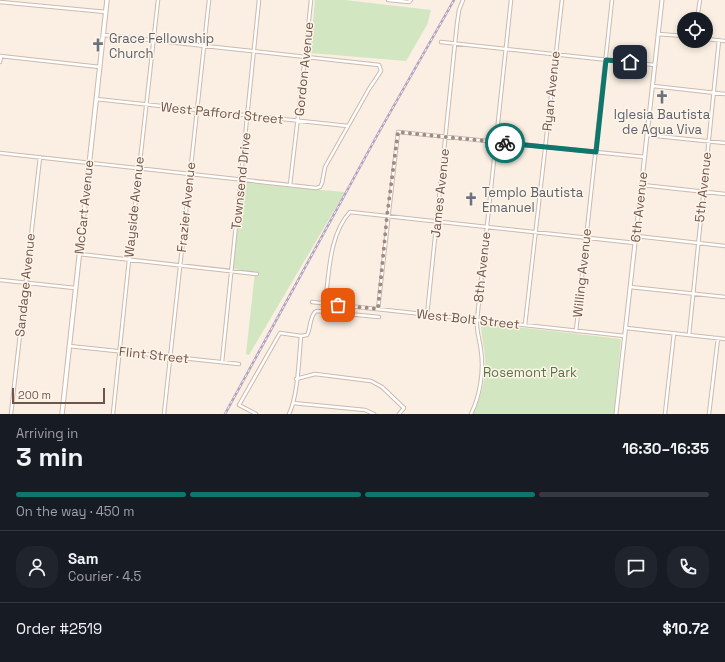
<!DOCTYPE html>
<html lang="en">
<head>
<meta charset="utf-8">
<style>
  :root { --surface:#171b24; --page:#20242c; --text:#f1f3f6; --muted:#9ea1a6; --line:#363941; --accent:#0f766e }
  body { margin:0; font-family:"Space Grotesk",sans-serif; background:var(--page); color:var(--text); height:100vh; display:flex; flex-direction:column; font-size:15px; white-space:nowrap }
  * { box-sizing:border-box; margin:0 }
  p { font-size:13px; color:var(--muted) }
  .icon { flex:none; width:22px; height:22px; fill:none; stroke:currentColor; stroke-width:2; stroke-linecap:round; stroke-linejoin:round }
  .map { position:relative; height:414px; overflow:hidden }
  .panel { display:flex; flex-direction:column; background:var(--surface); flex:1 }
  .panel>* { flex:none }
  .controls { position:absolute; left:677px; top:12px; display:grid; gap:8px }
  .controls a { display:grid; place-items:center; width:36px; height:36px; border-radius:50%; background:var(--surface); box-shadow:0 2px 6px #0003; font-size:20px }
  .scale { position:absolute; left:12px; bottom:10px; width:93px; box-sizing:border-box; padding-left:4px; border:2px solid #70554b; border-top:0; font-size:11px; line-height:14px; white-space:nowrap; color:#70554b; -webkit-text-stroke:3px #fef4e8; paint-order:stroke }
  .pin { position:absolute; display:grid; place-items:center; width:34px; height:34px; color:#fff; margin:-17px; border-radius:8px; box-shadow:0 2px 6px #0006 }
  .courier { position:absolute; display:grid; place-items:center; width:40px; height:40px; margin:-20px; border:3px solid #0f766e; border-radius:50%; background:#fff; color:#222; box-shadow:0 1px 5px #0007 }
  .headline em { font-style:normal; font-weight:700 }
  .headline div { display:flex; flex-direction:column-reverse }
  .headline { display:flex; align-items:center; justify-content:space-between; height:68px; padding:0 16px }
  h1 { font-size:26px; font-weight:700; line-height:30px }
  .bar { display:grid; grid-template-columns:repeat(4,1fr); gap:6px 4px; align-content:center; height:48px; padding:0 16px }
  .bar i { height:5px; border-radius:3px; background:var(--line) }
  .bar .selected { background:var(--accent) }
  .bar p { grid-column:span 4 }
  .line { display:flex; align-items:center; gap:10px; padding:0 16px; border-top:1px solid var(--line) }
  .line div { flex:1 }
  .round { display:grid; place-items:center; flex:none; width:42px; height:42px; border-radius:16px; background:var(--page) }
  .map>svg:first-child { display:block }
  .green { fill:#d3e6c2 }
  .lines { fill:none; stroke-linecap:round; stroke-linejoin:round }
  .minor-casing { stroke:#cdb9ad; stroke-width:4.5 }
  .tertiary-casing { stroke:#cdb9ad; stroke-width:5 }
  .secondary-casing { stroke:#cfb8aa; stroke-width:5.5 }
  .minor { stroke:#fff; stroke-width:2.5 }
  .tertiary { stroke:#fff; stroke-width:3 }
  .secondary { stroke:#fff; stroke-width:3.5 }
  .rail-casing { stroke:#b1a2c2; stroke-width:2.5 }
  .rail { stroke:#fef4e8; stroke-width:1; stroke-dasharray:3; stroke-linecap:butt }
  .done { stroke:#a08b80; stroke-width:4; stroke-dasharray:0 7.2 }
  .route { stroke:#0f766e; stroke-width:5 }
  .labels { text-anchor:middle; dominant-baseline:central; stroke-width:3; stroke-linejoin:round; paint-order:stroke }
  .worship-label { font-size:13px; fill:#5b616d; stroke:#fef4e8; text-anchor:start }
  .street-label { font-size:13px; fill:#70554b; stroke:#fef4e8 }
  .park-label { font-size:13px; fill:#557543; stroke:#fef4e8 }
</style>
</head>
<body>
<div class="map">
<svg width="725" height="414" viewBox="0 0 725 414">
  <rect width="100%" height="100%" fill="#faefe2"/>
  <path class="green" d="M315,0H345L431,10L427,25L406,61L310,53Z
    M243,182L288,187L345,192L249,355L246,354L255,272L233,269Z
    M481,323L621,339L614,414H472C482,398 486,376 485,357C484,346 481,335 481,323Z"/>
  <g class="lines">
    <g class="minor-casing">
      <path id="minor" d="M388,0L409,2L411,0
        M0,2L106,12
        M697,19L700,0
        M658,34L684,36
        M706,39L725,41
        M441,42L655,65
        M0,56L100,67
        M0,62L1,56
        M653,86L725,94
        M96,99L348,126
        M647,135L725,143
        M0,153L316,188L320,187L322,183L325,167L369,89L381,71L379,65L370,64L104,35
        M290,185L305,57L311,0
        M642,185L725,194
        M636,236L725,246
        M79,254L257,274
        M0,280L75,288
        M630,287L725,297
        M312,302L625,336
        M325,304C329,275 329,234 350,212L635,243
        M378,309L398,132L645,157
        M427,315L457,24L459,10L463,0
        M525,325L562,0
        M626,328L725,339
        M576,331L612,0
        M689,335L719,40
        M69,346L239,364
        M222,362L259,0
        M296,379L315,374L371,381L382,387L404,408L399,414
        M293,403L365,410L374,414
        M11,414L40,157
        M113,414L129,260L158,0
        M164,414L209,0
        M256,414L239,405L280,333L301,336L307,335C311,328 309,319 315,312L317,311L379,317
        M289,414C298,396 299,357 301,336
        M471,414C480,396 484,371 481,351C480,340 476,331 477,320L511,0
        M665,414L674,333
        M709,414L718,338"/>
    </g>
    <g class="tertiary-casing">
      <path id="tertiary" d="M616,414L662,0"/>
    </g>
    <g class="secondary-casing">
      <path id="secondary" d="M62,414L107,0"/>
    </g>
    <use href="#minor" class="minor"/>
    <use href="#tertiary" class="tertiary"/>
    <use href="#secondary" class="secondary"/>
    <g class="rail-casing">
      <path id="rail" d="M225,414L379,132L454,0"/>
    </g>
    <use href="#rail" class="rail"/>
  </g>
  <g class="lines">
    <path class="done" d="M338,305L378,309L387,216L398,132L505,143"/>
    <path class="route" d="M505,143L596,152L606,60L630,62"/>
  </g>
  <defs>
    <g id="church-bare" transform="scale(1.08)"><path d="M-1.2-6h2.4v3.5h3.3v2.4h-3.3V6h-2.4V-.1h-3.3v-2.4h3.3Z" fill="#6b7280" stroke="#fef4e8" stroke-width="2.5" paint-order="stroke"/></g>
  </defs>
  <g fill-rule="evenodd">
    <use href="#church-bare" x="98" y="45"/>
    <use href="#church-bare" x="662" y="97"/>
    <use href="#church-bare" x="471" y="199"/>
  </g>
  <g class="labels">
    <g class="worship-label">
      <text x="109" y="38">Grace Fellowship<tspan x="109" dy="15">Church</tspan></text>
      <text x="662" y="114" text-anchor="middle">Iglesia Bautista<tspan x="662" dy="15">de Agua Viva</tspan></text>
      <text x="482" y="192">Templo Bautista<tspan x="482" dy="15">Emanuel</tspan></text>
    </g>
    <g class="street-label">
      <text transform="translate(304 69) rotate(-84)">Gordon Avenue</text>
      <text transform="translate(551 91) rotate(-84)">Ryan Avenue</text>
      <text transform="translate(222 113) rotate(6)">West Pafford Street</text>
      <text transform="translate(241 181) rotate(-84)">Townsend Drive</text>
      <text transform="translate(703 187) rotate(-84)">5th Avenue</text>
      <text transform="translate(440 193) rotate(-84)">James Avenue</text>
      <text transform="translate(84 207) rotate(-84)">McCart Avenue</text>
      <text transform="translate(134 207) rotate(-84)">Wayside Avenue</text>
      <text transform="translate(186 207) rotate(-84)">Frazier Avenue</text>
      <text transform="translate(639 207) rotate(-84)">6th Avenue</text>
      <text transform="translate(482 267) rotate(-84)">8th Avenue</text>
      <text transform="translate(582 273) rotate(-84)">Willing Avenue</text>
      <text transform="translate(25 285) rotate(-84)">Sandage Avenue</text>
      <text transform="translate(468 319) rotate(6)">West Bolt Street</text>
      <text transform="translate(154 355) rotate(6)">Flint Street</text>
    </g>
    <g class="park-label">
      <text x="530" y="372">Rosemont Park</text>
    </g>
  </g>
</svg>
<div class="controls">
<a><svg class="icon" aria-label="locate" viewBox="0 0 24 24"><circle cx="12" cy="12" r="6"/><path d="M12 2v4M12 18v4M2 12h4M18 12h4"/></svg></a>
</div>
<div class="scale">200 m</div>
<div class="pin" style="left:338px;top:305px;background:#ea580c"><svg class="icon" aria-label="bag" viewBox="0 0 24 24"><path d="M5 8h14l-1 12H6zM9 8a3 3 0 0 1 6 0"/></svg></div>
<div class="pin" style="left:630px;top:62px;background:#1f2937"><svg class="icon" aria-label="home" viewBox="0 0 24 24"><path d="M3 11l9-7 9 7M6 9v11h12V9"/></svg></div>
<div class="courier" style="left:505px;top:143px"><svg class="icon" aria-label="bike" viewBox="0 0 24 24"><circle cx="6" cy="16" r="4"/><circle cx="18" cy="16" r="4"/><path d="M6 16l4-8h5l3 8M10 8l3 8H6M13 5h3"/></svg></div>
</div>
<section class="panel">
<div class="headline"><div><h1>3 min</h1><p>Arriving in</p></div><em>16:30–16:35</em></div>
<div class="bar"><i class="selected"></i><i class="selected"></i><i class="selected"></i><i></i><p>On the way · 450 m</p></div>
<div class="line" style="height:72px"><a class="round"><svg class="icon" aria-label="person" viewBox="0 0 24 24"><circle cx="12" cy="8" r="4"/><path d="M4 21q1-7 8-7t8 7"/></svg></a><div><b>Sam</b><p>Courier · 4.5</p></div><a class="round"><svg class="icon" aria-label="chat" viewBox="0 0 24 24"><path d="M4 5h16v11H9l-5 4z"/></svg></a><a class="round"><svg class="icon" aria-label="phone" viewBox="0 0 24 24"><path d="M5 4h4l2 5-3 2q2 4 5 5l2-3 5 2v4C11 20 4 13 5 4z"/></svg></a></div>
<div class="line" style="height:52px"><div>Order #2519</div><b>$10.72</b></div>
</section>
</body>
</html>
